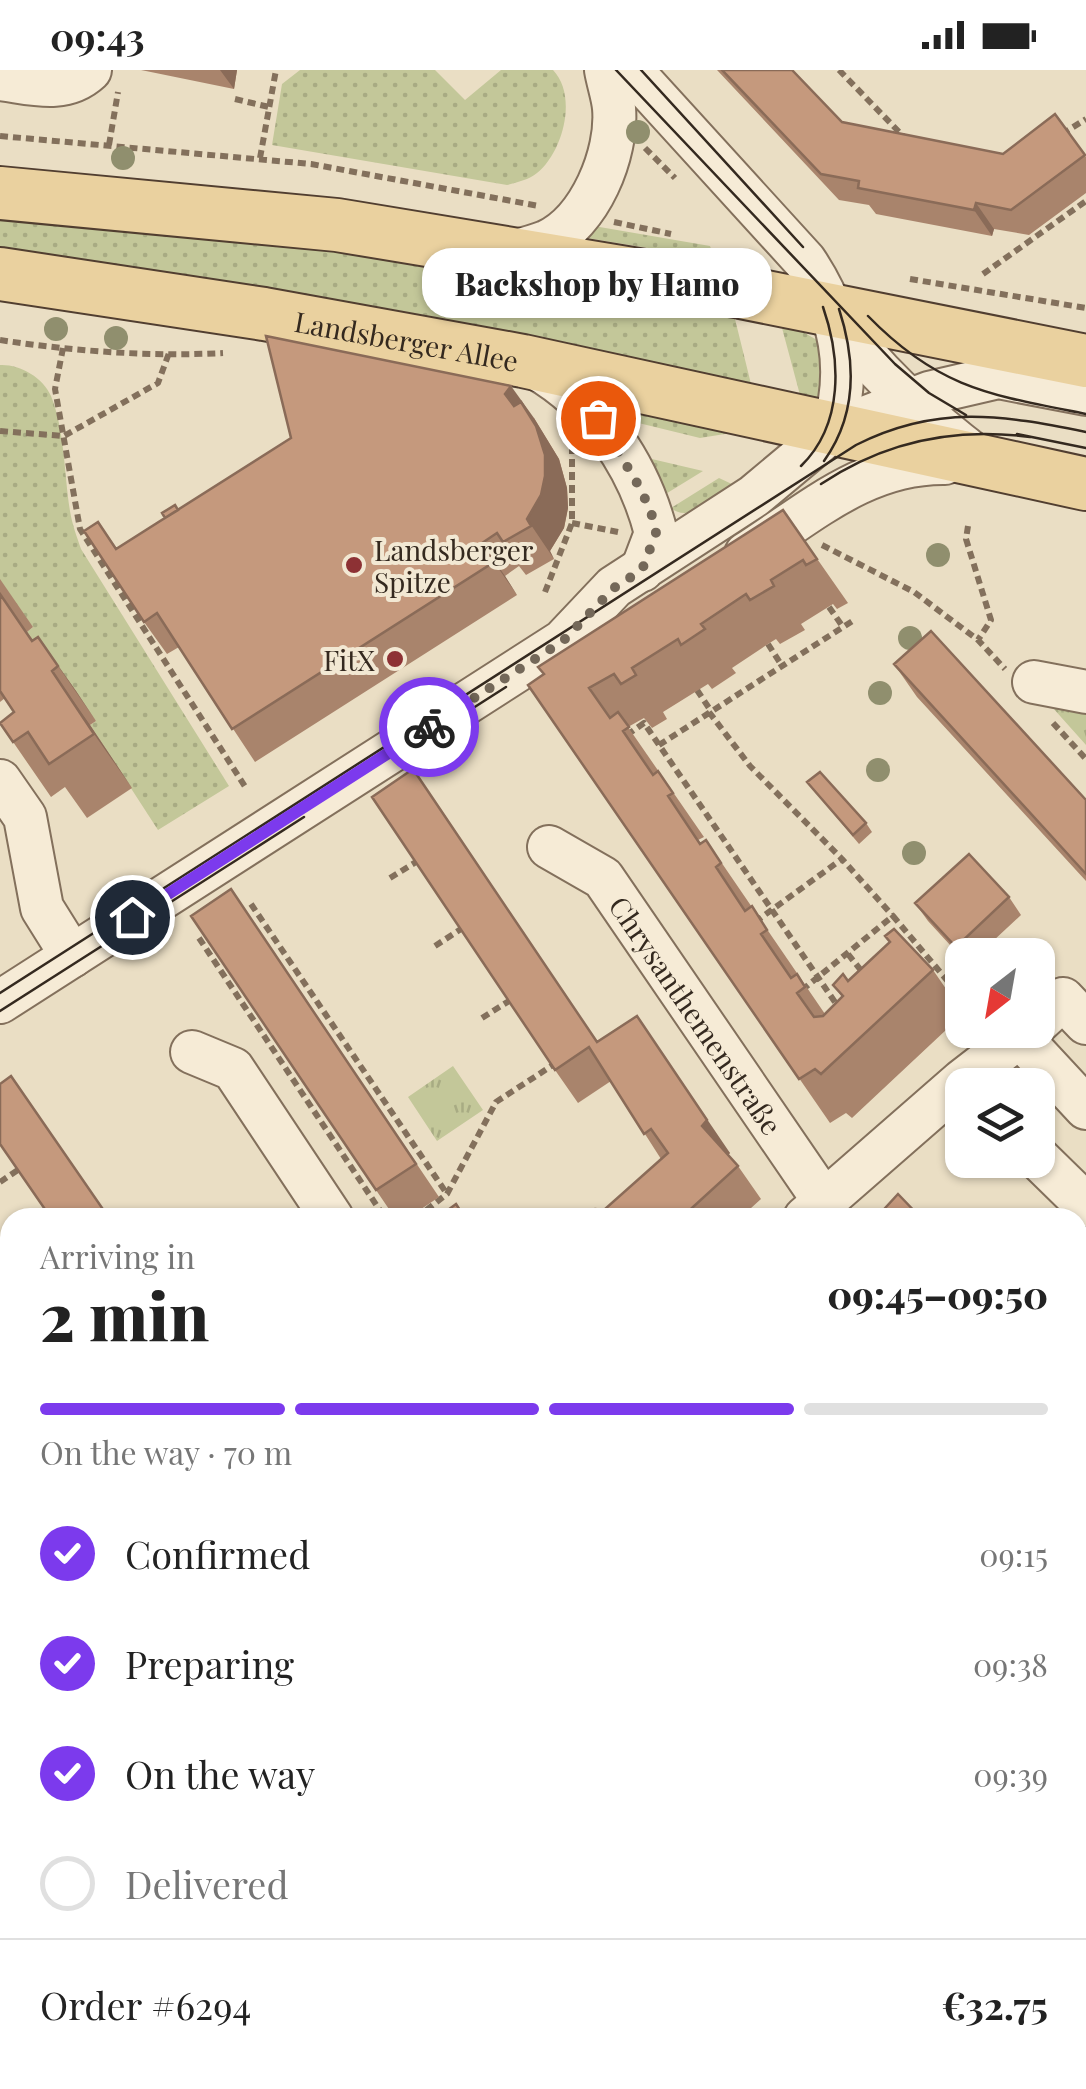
<!DOCTYPE html>
<html lang="en">
<head>
<meta charset="utf-8">
<style>
  :root { --surface:#fff; --page:#f2f2f2; --text:#222; --muted:#767676; --line:#e0e0e0; --accent:#7c3aed }
  body { margin:0; font-family:"Playfair Display",serif; background:var(--page); color:var(--text); height:100vh; display:flex; flex-direction:column; font-size:38px; white-space:nowrap }
  * { box-sizing:border-box; margin:0 }
  p { font-size:32px; color:var(--muted) }
  .icon { flex:none; width:55px; height:55px; fill:none; stroke:currentColor; stroke-width:2; stroke-linecap:round; stroke-linejoin:round }
  .map { position:relative; flex:1; overflow:hidden }
  .drawer { position:absolute; left:0px; top:1138px; width:1088px; height:882px; display:flex; flex-direction:column; background:var(--surface); border-radius:30px 30px 0 0; box-shadow:0 2px 8px #0004 }
  .drawer>* { flex:none }
  .needle { width:65px; rotate:211deg }
  .tools { position:absolute; left:945px; top:868px; display:grid; gap:20px }
  .tools a { display:grid; place-items:center; width:110px; height:110px; border-radius:20px; background:var(--surface); box-shadow:0 2px 8px #0004; font-size:50px }
  .pin { position:absolute; display:grid; place-items:center; width:85px; height:85px; color:#fff; margin:-42px; border:5px solid #fff; border-radius:50%; box-shadow:0 2px 10px #0007 }
  .courier { position:absolute; display:grid; place-items:center; width:100px; height:100px; margin:-50px; border:8px solid #7c3aed; border-radius:50%; background:#fff; color:#222; box-shadow:0 2px 12px #0007 }
  .bubble { position:absolute; height:70px; border-radius:30px; background:var(--surface); box-shadow:0 2px 8px #0004; font-size:32px; font-weight:800; line-height:70px; text-align:center }
  .head em { font-style:normal; font-weight:800 }
  .head div { display:flex; flex-direction:column-reverse }
  .head { display:flex; align-items:center; justify-content:space-between; height:170px; padding:0 40px }
  h1 { font-size:65px; font-weight:800; line-height:75px }
  .bar { display:grid; grid-template-columns:repeat(4,1fr); gap:15px 10px; align-content:center; height:120px; padding:0 40px }
  .bar i { height:12px; border-radius:8px; background:var(--line) }
  .bar .selected { background:var(--accent) }
  .bar p { grid-column:span 4 }
  .line { display:flex; align-items:center; gap:25px; padding:0 40px; border-top:2px solid var(--line) }
  .line div { flex:1 }
  ol { padding:0 40px; list-style:none }
  li { display:flex; align-items:center; gap:30px; height:110px }
  li p { margin-inline-start:auto }
  li .icon { padding:10px; border-radius:50%; background:var(--accent); color:#fff; stroke-width:4 }
  li:last-child { color:var(--muted) }
  li i { width:55px; height:55px; border:5px solid var(--line); border-radius:50% }
  .status { display:flex; justify-content:space-between; align-items:center; height:70px; padding:0 50px; background:var(--surface); direction:ltr }
  .status svg { height:28px; fill:currentColor }
  .map>svg:first-child { display:block }
  .grass { fill:url(#grass-dots) }
  .park { fill:url(#park-tufts) }
  .lines { fill:none; stroke-linecap:round; stroke-linejoin:round }
  .minor-casing { stroke:#83705c; stroke-width:46 }
  .major-casing { stroke:#513e30; stroke-width:56 }
  .path { stroke:#83705c; stroke-width:6; stroke-dasharray:8 5; stroke-linecap:butt }
  .minor { stroke:#f6ebd6; stroke-width:42 }
  .major { stroke:#ead19f; stroke-width:52 }
  .tram { stroke:#34291f; stroke-width:2.5 }
  .tree { fill:#908f6e }
  .wall { fill:#a9846c }
  .shaded-wall { fill:#8a6b58 }
  .building { fill:#c5997d; stroke:#8a6b58; stroke-width:2.5 }
  .done { stroke:#746859; stroke-width:10; stroke-dasharray:0 18 }
  .route { stroke:#7c3aed; stroke-width:12 }
  .poi-dot { fill:#8d3134; stroke:#f2e8d3; stroke-width:4 }
  .labels { text-anchor:middle; dominant-baseline:central; stroke-width:8; stroke-linejoin:round; paint-order:stroke }
  .street-label { font-size:28px; fill:#34291f; stroke:#f2e8d3 }
  .poi-label { font-size:28px; fill:#34291f; stroke:#f2e8d3; text-anchor:start }
</style>
</head>
<body>
<div class="status"><b>09:43</b><svg viewBox="0 0 49 12"><path d="M0 12V9h3v3zM5 12V6h3v6zM10 12V3h3v9zM15 12V0h3v12zM26 1h20v11H26zM47 4h2v5h-2z"/></svg></div>
<div class="map">
<svg width="1086" height="2019" viewBox="0 0 1086 2019">
  <defs>
    <pattern id="grass-dots" width="8" height="8" patternUnits="userSpaceOnUse" patternTransform="scale(2.5)"><rect width="8" height="8" fill="#c3c799"/><path d="M2 2h.1M6 6h.1" fill="none" stroke="#a8ab83" stroke-width="1.8" stroke-linecap="round"/></pattern>
    <pattern id="park-tufts" width="24" height="20" patternUnits="userSpaceOnUse" patternTransform="scale(2.5)"><rect width="24" height="20" fill="#c3c799"/><path d="M3 7l-1-3M5 7V3M7 7l1-3M15 17l-1-3M17 17v-4M19 17l1-3" fill="none" stroke="#a8ab83"/></pattern>
  </defs>
  <rect width="100%" height="100%" fill="#eadec4"/>
  <path class="grass" d="M300,0H435L465,30L501,0H553C578,26 563,82 537,103C529,110 517,112 507,115L272,75L282,14Z
    M0,144L395,189L735,249L751,314L565,272L391,239L0,179Z
    M588,155L710,176L715,189L581,167Z
    M782,258L803,262L824,274L826,330L800,325Z
    M0,295C19,294 43,307 51,326C65,361 64,404 70,441C72,454 77,467 81,479L229,716L158,760L90,655L96,651L70,625L27,562L33,557L0,521Z
    M627,340L731,363L700,368L614,347L616,341Z
    M639,386L703,401L664,425Z
    M719,408L734,415C716,427 690,454 671,438Z"/>
  <path class="park" d="M1044,628H1086V675Z
    M453,996L483,1040L437,1071L408,1027Z"/>
  <g class="lines">
    <g class="minor-casing">
      <g id="minor">
        <path d="M631,0L805,191C841,244 852,299 833,360"/>
        <path d="M0,9C32,13 64,24 90,0"/>
        <path d="M508,183C520,180 534,177 546,172C590,152 618,84 614,38C613,26 608,12 606,0"/>
        <path d="M837,249C875,304 929,351 982,391"/>
        <path d="M536,298C596,332 639,396 656,463L642,500"/>
        <path d="M746,484C810,443 865,392 945,393"/>
        <path d="M1034,612L1086,622"/>
        <path d="M0,711L25,747L42,838L72,886"/>
        <path id="s1" d="M549,777L603,808L824,1131"/>
        <path d="M0,932L563,571L614,517L754,426L833,360L929,323L998,307L1086,324"/>
        <path d="M1038,952L1063,929L1086,953"/>
        <path d="M1020,967L1086,1038"/>
        <path d="M192,982L233,999L332,1148"/>
        <path d="M1038,1088L1086,1135"/>
        <path d="M805,1148L962,1011L1028,960"/>
        <path d="M1078,1825L1086,1819"/>
        <path d="M0,1873L10,1864"/>
        <path d="M0,1927L10,1937"/>
        <path d="M87,2010L96,2019"/>
        <path d="M896,2019L902,2010"/>
        <path d="M962,2019V2010"/>
      </g>
    </g>
    <g class="major-casing">
      <g id="major">
        <path d="M0,123L337,155L741,222L1086,291"/>
        <path id="s2" d="M0,204L264,244L523,291L1086,414"/>
      </g>
    </g>
    <path class="path" d="M839,0L904,67
      M235,29L269,37
      M1062,64L1086,49
      M0,66L311,94L539,136
      M109,75L118,22
      M645,78L675,108
      M260,88L276,0
      M614,152L671,164
      M983,204L1086,131
      M910,209L1086,238
      M0,270C72,281 150,287 223,283
      M63,278L55,319L80,459L246,718
      M0,361L64,366L158,313L169,283
      M572,453L618,462
      M968,456L966,469L991,550L978,570
      M822,475L914,522L978,570L1005,599
      M545,522L572,453V377
      M829,537L843,557
      M768,574L782,596
      M697,620L711,641
      M709,642L750,696L842,789L893,846
      M1053,653L1086,689
      M627,665L644,653L839,938
      M659,675L854,550
      M390,808L416,792
      M251,834L447,1124
      M755,852L842,789
      M199,868L385,1148
      M435,876L461,859
      M848,884L863,903
      M802,920L893,846L962,928
      M482,948L509,931
      M0,1112L18,1100
      M416,1148L447,1124L496,1032L553,995
      M1078,1459L1086,1467
      M0,1469L6,1478L10,1475
      M1078,1486L1086,1476
      M0,1585L10,1596
      M1078,1684L1086,1691
      M1078,2002H1084
      M330,2010L340,2019
      M638,2010L647,2019
      M300,2019L308,2010
      M661,2019L669,2010"/>
    <use href="#minor" class="minor"/>
    <use href="#major" class="major"/>
    <path class="tram" d="M616,0L895,294L929,323L966,345
      M641,0L803,177
      M868,246C939,319 991,325 1086,344
      M1017,364L1086,378
      M824,391C857,345 856,291 839,239
      M801,396C844,354 841,289 823,237
      M821,414C885,371 955,357 1030,367
      M409,679L506,617
      M0,923L856,375C937,334 1002,345 1086,362
      M0,941L304,747"/>
  </g>
  <g class="tree">
    <circle cx="638" cy="62" r="12"/>
    <circle cx="123" cy="88" r="12"/>
    <circle cx="56" cy="259" r="12"/>
    <circle cx="116" cy="268" r="12"/>
    <circle cx="938" cy="485" r="12"/>
    <circle cx="910" cy="568" r="12"/>
    <circle cx="880" cy="623" r="12"/>
    <circle cx="878" cy="700" r="12"/>
    <circle cx="914" cy="783" r="12"/>
  </g>
  <path class="wall" d="M141,0H237L234,19Z
    M717,0H792L842,52L1003,84L1055,44L1086,87V123L1029,165L994,159L992,166L876,144L869,135L839,130Z
    M534,348L559,389L567,418L568,438L564,458L550,481L554,489L526,505L519,496L505,506L517,525L255,692L179,577L167,584L144,552L98,452L117,479L178,440Z
    M783,440L848,533L837,539L833,534L801,554L805,560L780,574L776,569L768,574L732,598L736,603L712,619L708,614L663,642L667,649L652,658L644,648L628,657L704,767L698,770L701,774L706,770L825,944L842,927L833,915L848,911L933,900L962,942V945L852,1048L846,1043L830,1053L528,615Z
    M0,509L33,557L27,562L33,570L38,567L76,621L96,651L90,655L132,718L87,748L65,717L51,727L0,653L14,642L5,628L0,632Z
    M894,594L1086,730V811L917,627Z
    M807,712L866,753L872,762L859,774Z
    M436,732L597,972L730,1083L728,1085L738,1096L761,1129L740,1148H581L604,1140L661,1089L611,1011L578,1033L555,1000Z
    M231,819L439,1127L408,1148H395L376,1120Z
    M1009,827L1021,845L978,885H962V888L928,851L915,833Z
    M1078,1189L1086,1197V1275L1078,1267Z
    M0,1348L10,1362V1451L0,1436Z
    M1078,1494L1086,1502V1580L1078,1572Z
    M10,1680V1785L7,1788L0,1780V1690Z
    M213,2010H294L303,2019H223Z
    M532,2010H610L617,2019H541Z"/>
  <path class="shaded-wall" d="M220,0H237L234,19Z
    M976,133L994,159L992,166L974,140Z
    M511,316L534,348L559,389L567,418L568,438L564,458L550,481L554,489L527,449L528,356L505,324Z
    M482,473L505,506L517,525L494,492Z
    M38,567L76,621L96,651L58,596Z
    M52,601L90,655L132,718L94,664Z
    M637,946L730,1083L725,1088L702,1056Z
    M1079,1657L1086,1666L1079,1678L1078,1660Z
    M803,2010H851L844,2019H797Z
    M1057,2010H1069L1075,2019H1057Z"/>
  <path class="building" d="M722,0H792L842,52L1003,84L1055,44L1085,85L1011,140L976,133L974,140L858,118L859,111L821,104Z
    M266,266L511,316L505,324L514,336L521,332L536,356L545,385V406L541,425L527,449L531,456L503,472L497,463L482,473L494,492L232,659L157,543L144,552L84,461L98,452L116,479L291,368Z
    M175,435L178,440L165,448L162,443Z
    M783,440L817,489L806,495L803,490L771,510L774,516L750,530L746,524L701,554L705,559L681,575L678,569L632,598L636,605L621,614L614,604L589,618L610,648L618,642L629,657L623,661L653,705L658,701L673,723L668,726L700,774L706,770L721,793L716,797L745,841L752,836L767,860L761,864L791,908L797,904L805,917L797,923L814,947L823,946L843,926L833,915L843,904L848,911L890,872L885,866L894,859L933,900L821,1004L815,999L799,1009L528,615L544,604L538,597Z
    M0,524L32,571L38,567L58,596L52,601L94,664L49,694L28,662L13,672L0,653L14,642L0,621Z
    M931,561L1086,730V804L894,594Z
    M413,699L597,972L637,946L707,1050L702,1056L738,1096L681,1148H581L583,1144L595,1139L604,1140L668,1083L651,1059L644,1064L589,977L555,1000L372,727Z
    M820,702L866,753L853,765L807,712Z
    M969,784L1009,827L956,877L915,833Z
    M231,819L416,1094L376,1120L191,846Z
    M11,1006L109,1148H51L0,1074V1014Z
    M898,1124L921,1148H876Z
    M456,1134L465,1148H437Z
    M1078,1189L1086,1197V1264L1078,1256Z
    M0,1348L10,1363V1405L0,1412Z
    M1078,1494L1086,1502V1569L1078,1561Z
    M10,1680V1751L4,1757L0,1753V1690Z
    M225,2010H294L303,2019H234Z
    M543,2010H597L588,2019H552Z
    M743,2010H803L797,2019H736Z
    M998,2010H1057V2019H998Z"/>
  <g class="lines">
    <path class="done" d="M429,657L563,571L614,518L642,500L656,463L651,442L640,418L598,348"/>
    <path class="route" d="M132,847L429,657"/>
  </g>
  <g class="poi-dot">
    <circle cx="354" cy="495" r="10"/>
    <circle cx="395" cy="589" r="10"/>
  </g>
  <g class="labels">
    <g class="street-label">
      <text stroke="none"><textPath href="#s2" startOffset="412">Landsberger Allee</textPath></text>
      <text stroke="none"><textPath href="#s1" startOffset="228">Chrysanthemenstraße</textPath></text>
    </g>
    <g class="poi-label">
      <text x="374" y="479">Landsberger<tspan x="374" dy="32">Spitze</tspan></text>
      <text x="375" y="589" text-anchor="end">FitX</text>
    </g>
  </g>
</svg>
<div class="tools">
<a><svg class="needle" viewBox="-14 -14 28 28"><path d="M0-13l5 13h-10z" fill="#e53935"/><path d="M0 13l5-13h-10z" fill="#767676"/></svg></a>
<a><svg class="icon" aria-label="layers" viewBox="0 0 24 24"><path d="M12 4l9 5-9 5-9-5zM3 14l9 5 9-5"/></svg></a>
</div>
<div class="pin" style="left:598px;top:348px;background:#ea580c"><svg class="icon" aria-label="bag" viewBox="0 0 24 24"><path d="M5 8h14l-1 12H6zM9 8a3 3 0 0 1 6 0"/></svg></div>
<div class="pin" style="left:132px;top:847px;background:#1f2937"><svg class="icon" aria-label="home" viewBox="0 0 24 24"><path d="M3 11l9-7 9 7M6 9v11h12V9"/></svg></div>
<div class="courier" style="left:429px;top:657px"><svg class="icon" aria-label="bike" viewBox="0 0 24 24"><circle cx="6" cy="16" r="4"/><circle cx="18" cy="16" r="4"/><path d="M6 16l4-8h5l3 8M10 8l3 8H6M13 5h3"/></svg></div>
<div class="bubble" style="left:422px;top:178px;width:350px">Backshop by Hamo</div>
<section class="drawer">
<div class="head"><div><h1>2 min</h1><p>Arriving in</p></div><em>09:45–09:50</em></div>
<div class="bar"><i class="selected"></i><i class="selected"></i><i class="selected"></i><i></i><p>On the way · 70 m</p></div>
<ol>
<li><svg class="icon" aria-label="check" viewBox="0 0 24 24"><path d="M5 12l5 5 9-10"/></svg>Confirmed<p>09:15</p></li>
<li><svg class="icon" aria-label="check" viewBox="0 0 24 24"><path d="M5 12l5 5 9-10"/></svg>Preparing<p>09:38</p></li>
<li><svg class="icon" aria-label="check" viewBox="0 0 24 24"><path d="M5 12l5 5 9-10"/></svg>On the way<p>09:39</p></li>
<li><i></i>Delivered</li>
</ol>
<div class="line" style="height:130px"><div>Order #6294</div><b>€32.75</b></div>
</section>
</div>
</body>
</html>
